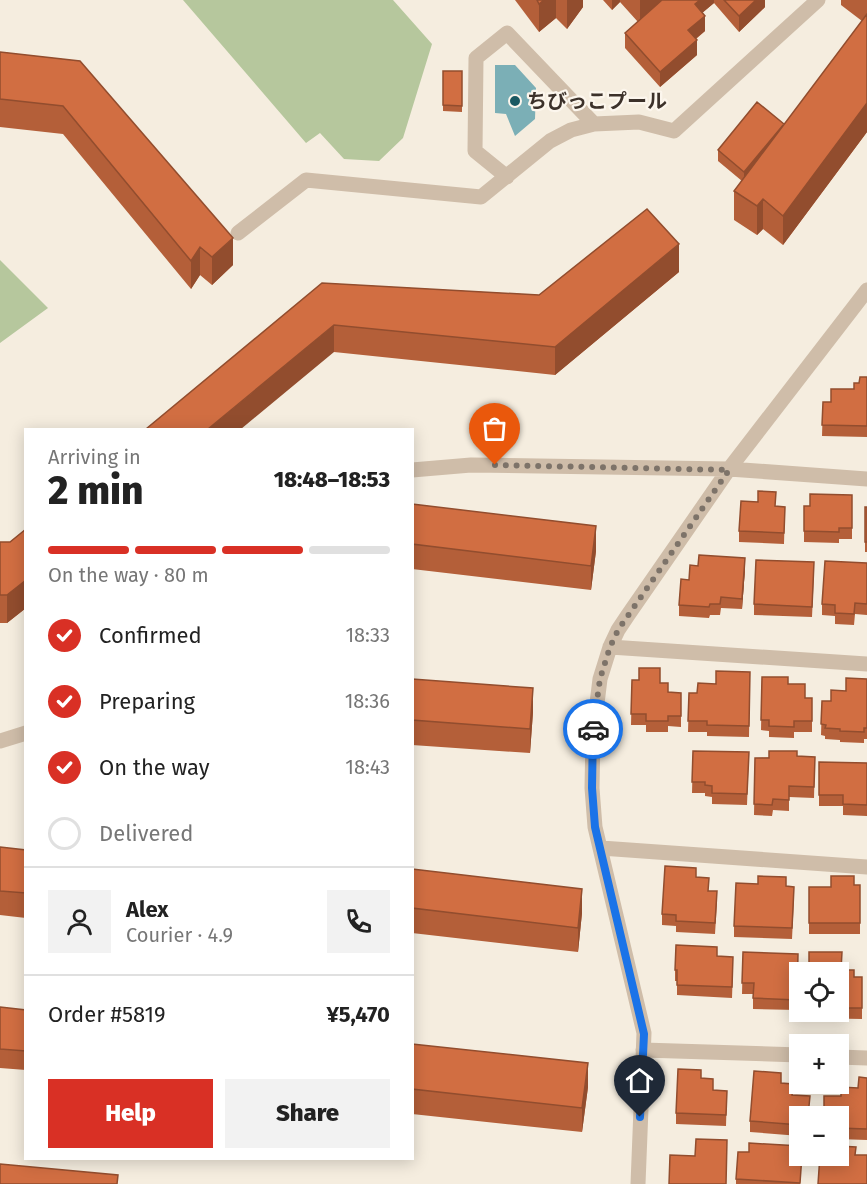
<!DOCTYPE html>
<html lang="en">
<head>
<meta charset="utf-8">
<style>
  :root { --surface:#fff; --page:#f2f2f2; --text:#222; --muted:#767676; --line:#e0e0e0; --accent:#d93025 }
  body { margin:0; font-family:"Fira Sans","Noto Sans JP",sans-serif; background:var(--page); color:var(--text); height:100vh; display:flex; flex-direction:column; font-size:22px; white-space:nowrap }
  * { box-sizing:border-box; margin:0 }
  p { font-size:20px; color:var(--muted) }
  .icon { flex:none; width:33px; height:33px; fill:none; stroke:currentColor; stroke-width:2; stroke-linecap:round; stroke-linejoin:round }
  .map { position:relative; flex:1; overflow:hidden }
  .details { position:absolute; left:24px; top:428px; width:390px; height:732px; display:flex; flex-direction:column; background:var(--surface); border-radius:0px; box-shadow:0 3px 15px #0003 }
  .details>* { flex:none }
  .tools { position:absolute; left:789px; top:962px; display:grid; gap:12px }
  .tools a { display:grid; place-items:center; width:60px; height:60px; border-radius:0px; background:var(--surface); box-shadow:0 3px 15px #0003; font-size:30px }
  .pin { position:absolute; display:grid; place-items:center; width:51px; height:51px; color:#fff; margin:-62px -26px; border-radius:50% 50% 50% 0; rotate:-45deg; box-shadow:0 0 6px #0007 }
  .pin .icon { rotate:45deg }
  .courier { position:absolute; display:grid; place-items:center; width:60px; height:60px; margin:-30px; border:4px solid #1a73e8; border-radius:50%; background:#fff; color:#222; box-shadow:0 2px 8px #0007 }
  .headline em { font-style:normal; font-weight:800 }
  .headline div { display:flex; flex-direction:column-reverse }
  .headline { display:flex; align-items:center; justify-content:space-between; height:102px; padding:0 24px }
  h1 { font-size:39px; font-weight:800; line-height:45px }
  .bar { display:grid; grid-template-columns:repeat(4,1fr); gap:9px 6px; align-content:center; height:72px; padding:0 24px }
  .bar i { height:8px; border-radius:4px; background:var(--line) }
  .bar .current { background:var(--accent) }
  .bar p { grid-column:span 4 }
  .line { display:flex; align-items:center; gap:15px; padding:0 24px; border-top:2px solid var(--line) }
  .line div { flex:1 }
  .round { display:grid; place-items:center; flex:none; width:63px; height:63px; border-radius:0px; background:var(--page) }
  ol { padding:0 24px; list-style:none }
  li { display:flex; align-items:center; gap:18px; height:66px }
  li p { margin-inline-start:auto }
  li .icon { padding:6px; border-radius:50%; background:var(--accent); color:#fff; stroke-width:4 }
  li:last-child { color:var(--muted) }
  li i { width:33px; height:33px; border:3px solid var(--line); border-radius:50% }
  .primary-button { display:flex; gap:12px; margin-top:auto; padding:12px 24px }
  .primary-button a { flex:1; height:69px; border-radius:0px; background:var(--accent); color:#fff; font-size:24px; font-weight:800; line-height:69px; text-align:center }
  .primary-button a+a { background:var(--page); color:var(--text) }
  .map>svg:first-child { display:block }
  .green { fill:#b6c79d }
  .water { fill:#7bafb6 }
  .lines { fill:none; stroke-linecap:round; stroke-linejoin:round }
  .minor { stroke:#cfbda9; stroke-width:15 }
  .wall { fill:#b45f39 }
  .shaded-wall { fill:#924d2e }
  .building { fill:#d16e42; stroke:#924d2e; stroke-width:1.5 }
  .done { stroke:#7d7369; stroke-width:6; stroke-dasharray:0 10.8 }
  .route { stroke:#1a73e8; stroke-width:8 }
  .poi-dot { fill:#1a5962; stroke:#fcf6ed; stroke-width:2 }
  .labels { text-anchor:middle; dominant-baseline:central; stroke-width:4.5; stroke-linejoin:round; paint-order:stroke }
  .poi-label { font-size:20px; font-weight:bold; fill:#3c312a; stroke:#fcf6ed; text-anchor:start }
</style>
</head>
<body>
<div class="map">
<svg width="867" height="1184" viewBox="0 0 867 1184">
  <rect width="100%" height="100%" fill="#f5eddf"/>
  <path class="green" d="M183,0H393L432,44L403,138L379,161L344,159L320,133L306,143Z
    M0,260L48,308L0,343Z"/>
  <path class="water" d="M495,65H515L536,88L535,119L515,136L506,114L495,113Z"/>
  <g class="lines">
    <path class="minor" d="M507,177L475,151L476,58L507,33L594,124
      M238,233L306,180L481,197L550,141L571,130L594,124L639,122L674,131L818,0
      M412,470L471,465L729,469L867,479
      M610,647L867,664
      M0,741L26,733
      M601,848L867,867
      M643,1050L800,1055
      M838,1057L867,1058
      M638,1184L644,1033L595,827L592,788L593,736L600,679L610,647L618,630L628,615L729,469L867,290"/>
  </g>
  <path class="wall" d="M515,0H583V7L567,29L556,18L539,32Z
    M603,0H765V7L739,32L714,3L702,13L705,31L696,39L697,55L660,87L625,48V33L638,22L620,2L612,10Z
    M841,0H867V132L783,245L763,229L757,235L734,220V191L742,181L718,161V150L784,125L862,21L841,5Z
    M0,52L80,61L233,265L212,285L200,275L191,289L63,134L0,127Z
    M443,71H462V112L443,111Z
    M679,272L555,375L334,352L322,283L539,295Z
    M867,377V437L822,436L823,402H831L854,389Z
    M852,495V539H839V543L804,542V506H810Z
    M412,504L596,551L591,590L412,569Z
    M776,506L785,507L784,544L739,542V531Z
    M865,507H867V552H865Z
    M26,529V608L7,623H0V542H10Z
    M867,563V615L855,614L854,625L835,624V616L822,615V604Z
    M745,569L742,609L721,608L720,615H710L709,618L679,616V605L689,580Z
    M814,573L812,617L754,615V604Z
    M750,672L749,737L707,736V732H688L689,693H697L716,684Z
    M762,677L788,684L805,698H812V732H794V738L769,737V731L761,730Z
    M412,679L533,712L530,753L412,745Z
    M867,679V739H864V743L840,742V740L825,739V736L821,735L822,701H831Z
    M632,680L660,683L668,692L681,693V727L668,726V732H646V725H631Z
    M693,751L749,752L747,805L712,804V797L705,796V793H692Z
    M797,756L815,757L814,798L789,797V811L773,810L772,816L754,815L755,758Z
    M819,762L867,763V816L843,815V806H819Z
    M0,847L26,850V918L0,915Z
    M412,869L582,913L578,952L412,933Z
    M696,877L709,891L717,902L715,934L676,932V926L662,925V914Z
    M860,885V934H809V887H831Z
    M786,886L794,898L792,939L734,937V926Z
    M743,952L798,954L797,1010L753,1009V994H742Z
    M717,956L733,968L732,998L677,995V981H675V970Z
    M842,970L854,977H862V1019L808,1018V1011H838V972Z
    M0,1007L26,1010V1070L0,1068Z
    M412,1044L588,1087L582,1132L412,1114Z
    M701,1078L713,1090L727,1091L726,1126L676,1124V1113Z
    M867,1078V1140L838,1139V1116L841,1096L858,1088Z
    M781,1083L793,1095L810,1107L800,1116V1136L750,1132V1121Z
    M802,1155L800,1184H736V1179Z"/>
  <path class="shaded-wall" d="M544,0H556V18L539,32V4Z
    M567,0H583V7L567,29Z
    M612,0H620V2L612,10Z
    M640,0H668L640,24Z
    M700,0H714V3L695,19V4Z
    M756,0H765V7L739,32V16Z
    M705,16V31L688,45V30Z
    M697,40V55L660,87V72Z
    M867,103V132L783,245V216Z
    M784,124L744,183V172Z
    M763,199V229L757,235V206Z
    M233,238V265L212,285V257Z
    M679,244V272L555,375V347Z
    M200,247V275L191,289V261Z
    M334,325V352L241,429H208Z
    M596,526V551L591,590V566Z
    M745,558V569L742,609V599Z
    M26,580V608L7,623V595Z
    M533,688V712L530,753V729Z
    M582,889V913L578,952V928Z
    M588,1063V1087L582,1132V1108Z"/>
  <path class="building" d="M537,0H544L539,4Z
    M662,0H700L695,4L705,16L688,30L697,40L660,72L625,33Z
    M724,0H756L739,16Z
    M867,14V103L783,216L763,199L757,206L734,191Z
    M0,52L80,61L233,238L212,257L200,247L191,261L63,106L0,99Z
    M443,71H462V106L443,105Z
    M757,102L784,124L744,172L718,150Z
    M647,209L679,244L555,347L334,325L208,429H146L322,283L539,295Z
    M860,377H867V426L822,425L823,402H831V389H854V383H859Z
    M758,491L776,492L775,506L785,507L784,533L739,531L741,501L758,502Z
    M810,494L852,495V528H839V532L804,531V506H810Z
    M412,504L596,526L591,566L412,544Z
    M865,507H867V542H865Z
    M26,529V580L7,595H0V542H10Z
    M699,555L745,558L742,599L721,597L720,604H710L709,607L679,605L681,579L689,580L690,565L698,566Z
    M756,560L814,562L812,607L754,604Z
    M825,561L867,563V604L855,603L854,614L835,613V605L822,604Z
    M639,668H660V683H668V692L681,693V716H668V721H646V714H631L632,680H639Z
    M716,671L750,672L749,726L707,725V721H688L689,693H697L698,683L716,684Z
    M762,677H788V684H805V698H812V721H794V727L769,726V720H761Z
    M846,678L867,679V728H864V732L840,731V729L825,728L826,725L821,724L822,701H831V690L846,691Z
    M412,679L533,688L530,729L412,720Z
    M693,751L749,752L747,794L712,793V786L705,785V782H692Z
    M769,751H797V756L815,757L814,787L789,786V800L773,799L772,805L754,804L755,758H769Z
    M819,762L867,763V805L843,804V795H819Z
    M0,847L26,850V893L0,891Z
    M665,866L696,868V877L709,878L708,891H717L715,923L676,921V915L662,914Z
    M412,869L582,889L578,928L412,908Z
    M758,876L786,877V886L794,887L792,928L734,926L736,883L758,884Z
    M831,876H854V885H860V923H809V887H831Z
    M676,945L717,947V956L733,957L732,987L677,985V970H675Z
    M743,952L798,954L797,1000L753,998L754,983H742Z
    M809,952H842L841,970H854V977H862V1008H838V972H809Z
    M0,1007L26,1010V1051L0,1049Z
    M412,1044L588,1063L582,1108L412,1089Z
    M678,1069L701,1070V1078L713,1079V1090L727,1091L726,1115L676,1113Z
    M754,1071L781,1073V1083L793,1084L792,1095L810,1096L808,1116H800V1125L750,1121Z
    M859,1077L867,1078V1129L838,1128V1116H824V1096H841V1087L858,1088Z
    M696,1139L727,1140L726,1184H669L670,1155L695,1156Z
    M749,1143L800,1146V1155H802L800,1183L736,1179L738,1152H749Z
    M838,1146L856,1147L855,1155H867V1184H818L820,1155H838Z
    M0,1164L118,1175L117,1184H0Z"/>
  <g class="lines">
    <path class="done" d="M495,465L729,470L618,630L610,647L600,679L593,729"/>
    <path class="route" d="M593,729L592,788L595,827L644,1034L640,1117"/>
  </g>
  <circle class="poi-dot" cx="515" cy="101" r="6"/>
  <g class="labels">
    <g class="poi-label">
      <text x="527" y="101">ちびっこプール</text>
    </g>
  </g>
</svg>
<div class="tools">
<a><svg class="icon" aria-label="locate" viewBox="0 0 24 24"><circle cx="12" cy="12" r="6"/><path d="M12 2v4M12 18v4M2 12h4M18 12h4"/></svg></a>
<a>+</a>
<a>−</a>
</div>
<div class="pin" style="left:495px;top:465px;background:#ea580c"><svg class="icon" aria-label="bag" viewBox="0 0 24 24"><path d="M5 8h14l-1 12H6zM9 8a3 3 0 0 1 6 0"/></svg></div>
<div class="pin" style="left:640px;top:1117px;background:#1f2937"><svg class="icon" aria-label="home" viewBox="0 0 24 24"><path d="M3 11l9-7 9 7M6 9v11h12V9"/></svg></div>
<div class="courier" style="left:593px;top:729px"><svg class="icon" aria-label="car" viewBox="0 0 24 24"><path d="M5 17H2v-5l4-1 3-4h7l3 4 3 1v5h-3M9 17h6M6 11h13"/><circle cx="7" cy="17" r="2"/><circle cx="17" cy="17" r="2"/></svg></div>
<section class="details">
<div class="headline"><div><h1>2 min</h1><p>Arriving in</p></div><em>18:48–18:53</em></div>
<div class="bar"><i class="current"></i><i class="current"></i><i class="current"></i><i></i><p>On the way · 80 m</p></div>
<ol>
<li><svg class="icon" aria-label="check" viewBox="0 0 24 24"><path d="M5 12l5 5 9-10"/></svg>Confirmed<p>18:33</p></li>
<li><svg class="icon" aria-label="check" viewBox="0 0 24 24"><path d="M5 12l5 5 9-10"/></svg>Preparing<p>18:36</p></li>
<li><svg class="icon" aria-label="check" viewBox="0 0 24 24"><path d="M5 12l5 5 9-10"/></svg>On the way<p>18:43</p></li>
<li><i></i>Delivered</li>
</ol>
<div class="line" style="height:108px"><a class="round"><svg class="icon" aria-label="person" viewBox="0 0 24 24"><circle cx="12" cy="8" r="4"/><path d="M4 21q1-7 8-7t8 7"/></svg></a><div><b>Alex</b><p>Courier · 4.9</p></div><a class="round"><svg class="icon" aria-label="phone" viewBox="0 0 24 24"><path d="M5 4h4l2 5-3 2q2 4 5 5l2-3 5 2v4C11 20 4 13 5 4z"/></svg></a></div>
<div class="line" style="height:78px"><div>Order #5819</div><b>¥5,470</b></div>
<div class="primary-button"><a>Help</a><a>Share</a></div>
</section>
</div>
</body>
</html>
